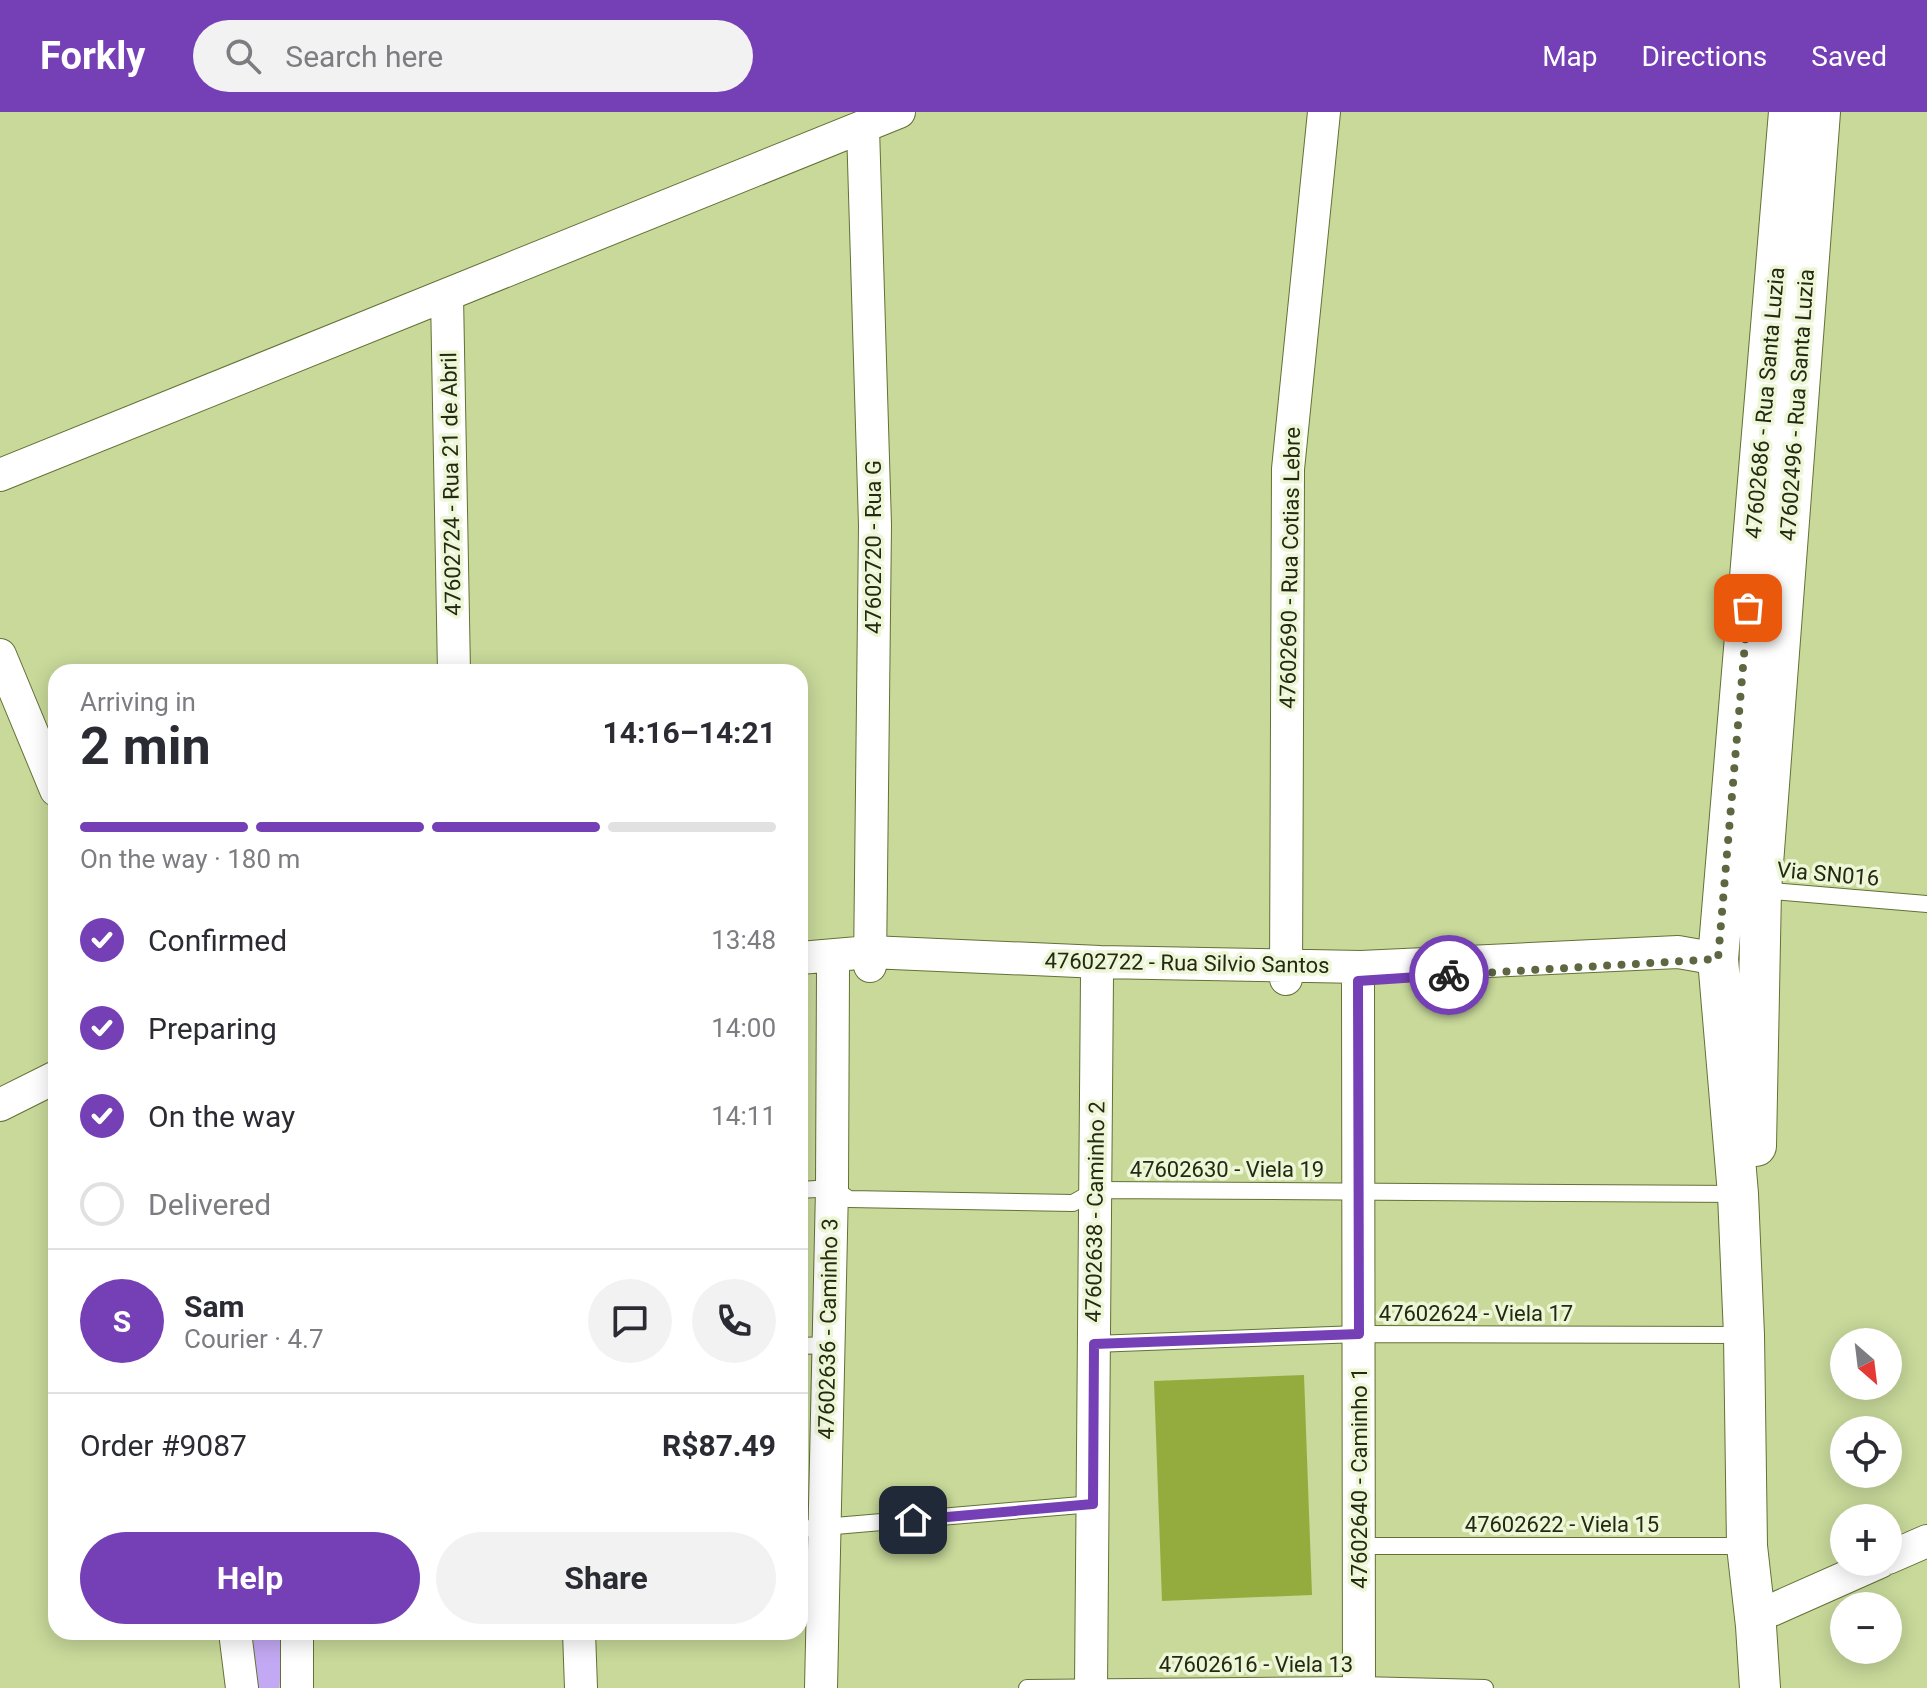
<!DOCTYPE html>
<html lang="en">
<head>
<meta charset="utf-8">
<style>
  :root { --surface:#fff; --page:#f2f2f3; --text:#2b2b33; --muted:#7c7c81; --line:#e1e1e2; --accent:#753fb6 }
  body { margin:0; font-family:Roboto,sans-serif; background:var(--page); color:var(--text); height:100vh; display:flex; flex-direction:column; font-size:30px; white-space:nowrap }
  * { box-sizing:border-box; margin:0 }
  p { font-size:26px; color:var(--muted) }
  .icon { flex:none; width:44px; height:44px; fill:none; stroke:currentColor; stroke-width:2; stroke-linecap:round; stroke-linejoin:round }
  .map { position:relative; flex:1; overflow:hidden }
  .panel { position:absolute; left:48px; top:552px; width:760px; height:976px; display:flex; flex-direction:column; background:var(--surface); border-radius:24px; box-shadow:0 4px 20px #0003 }
  .panel>* { flex:none }
  .needle { width:52px; rotate:152deg }
  .fabs { position:absolute; left:1830px; top:1216px; display:grid; gap:16px }
  .fabs a { display:grid; place-items:center; width:72px; height:72px; border-radius:50%; background:var(--surface); box-shadow:0 4px 20px #0003; font-size:40px }
  .pin { position:absolute; display:grid; place-items:center; width:68px; height:68px; color:#fff; margin:-34px; border-radius:16px; box-shadow:0 4px 12px #0006 }
  .courier { position:absolute; display:grid; place-items:center; width:80px; height:80px; margin:-40px; border:6px solid #753fb6; border-radius:50%; background:#fff; color:#222; box-shadow:0 2px 10px #0007 }
  .summary em { font-style:normal; font-weight:700 }
  .summary div { display:flex; flex-direction:column-reverse }
  .summary { display:flex; align-items:center; justify-content:space-between; height:136px; padding:0 32px }
  h1 { font-size:52px; font-weight:700; line-height:60px }
  .bar { display:grid; grid-template-columns:repeat(4,1fr); gap:12px 8px; align-content:center; height:96px; padding:0 32px }
  .bar i { height:10px; border-radius:6px; background:var(--line) }
  .bar .active { background:var(--accent) }
  .bar p { grid-column:span 4 }
  .line { display:flex; align-items:center; gap:20px; padding:0 32px; border-top:2px solid var(--line) }
  .line div { flex:1 }
  .round { display:grid; place-items:center; flex:none; width:84px; height:84px; border-radius:42px; background:var(--page) }
  ol { padding:0 32px; list-style:none }
  li { display:flex; align-items:center; gap:24px; height:88px }
  li p { margin-inline-start:auto }
  li .icon { padding:8px; border-radius:50%; background:var(--accent); color:#fff; stroke-width:4 }
  li:last-child { color:var(--muted) }
  li i { width:44px; height:44px; border:4px solid var(--line); border-radius:50% }
  .primary-button { display:flex; gap:16px; margin-top:auto; padding:16px 32px }
  .primary-button a { flex:1; height:92px; border-radius:48px; background:var(--accent); color:#fff; font-size:32px; font-weight:700; line-height:92px; text-align:center }
  .primary-button a+a { background:var(--page); color:var(--text) }
  header { display:flex; align-items:center; gap:48px; box-sizing:border-box; height:112px; padding:0 40px; background:var(--accent); color:#fff }
  header strong { font-size:38px }
  nav { display:flex; gap:44px; margin-inline-start:auto; font-size:28px }
  .search { width:560px; height:72px; background:var(--page); display:flex; align-items:center; gap:20px; box-sizing:border-box; padding:0 28px; border-radius:44px; color:var(--muted); font-size:30px }
  .map>svg:first-child { display:block }
  .green { fill:#c3a9f3 }
  .building { fill:#94ac3e }
  .lines { fill:none; stroke-linecap:round; stroke-linejoin:round }
  .service-casing { stroke:#637135; stroke-width:18 }
  .minor-casing { stroke:#637135; stroke-width:34 }
  .tertiary-casing { stroke:#637135; stroke-width:42 }
  .service { stroke:#fff; stroke-width:16 }
  .minor { stroke:#fff; stroke-width:32 }
  .tertiary { stroke:#fff; stroke-width:40 }
  .done { stroke:#5d6741; stroke-width:8; stroke-dasharray:0 14.4 }
  .route { stroke:#753fb6; stroke-width:10 }
  .labels { text-anchor:middle; dominant-baseline:central; stroke-width:7; stroke-linejoin:round; paint-order:stroke }
  .street-label { font-size:22px; fill:#242a11; stroke:#edf6d6 }
</style>
</head>
<body>
<header>
<strong>Forkly</strong>
<div class="search"><svg class="icon" aria-label="search" viewBox="0 0 24 24"><circle cx="10" cy="10" r="6"/><path d="M15 15l6 6"/></svg>Search here</div>
<nav><a>Map</a><a>Directions</a><a>Saved</a></nav>
</header>
<div class="map">
<svg width="1927" height="1576" viewBox="0 0 1927 1576">
  <rect width="100%" height="100%" fill="#c8d99a"/>
  <path class="green" d="M237,1520H286L279,1576H244Z"/>
  <path class="building" d="M1304,1263L1312,1483L1162,1489L1154,1269Z"/>
  <g class="lines">
    <g class="service-casing">
      <path id="service" d="M1761,778L1927,792
        M800,1078L832,1076L849,1087L1073,1091L1096,1078L1740,1082
        M1094,1232L1359,1222L1744,1223
        M800,1234L827,1233
        M800,1417L1093,1392
        M1358,1434H1747
        M1027,1576L1359,1573L1485,1576"/>
    </g>
    <g class="minor-casing">
      <path id="minor" d="M863,16L875,413L870,854
        M447,184L454,560
        M0,363L899,0
        M0,543L56,678
        M800,846L870,840L1100,850L1361,855L1678,840L1718,847
        M1286,867L1288,357L1324,0
        M1358,869L1359,1576
        M0,993L56,965
        M1888,1446L1927,1429
        M1772,1498L1880,1450
        M235,1520L242,1576
        M579,1520L581,1576
        M297,1576V1520
        M821,1576L832,1076L833,858
        M1091,1576L1097,864"/>
    </g>
    <g class="tertiary-casing">
      <path id="tertiary" d="M1756,1034L1761,778L1820,0
        M1760,1576L1756,1514L1747,1434L1744,1223L1738,1082L1718,847L1789,0"/>
    </g>
    <use href="#service" class="service"/>
    <use href="#minor" class="minor"/>
    <use href="#tertiary" class="tertiary"/>
  </g>
  <g class="lines">
    <path class="done" d="M1449,863L1718,847L1748,496"/>
    <path class="route" d="M913,1408L1093,1392L1094,1232L1359,1222L1358,869L1449,863"/>
  </g>
  <g class="labels">
    <g class="street-label">
      <text transform="translate(1765 291) rotate(-85)">47602686 - Rua Santa Luzia</text>
      <text transform="translate(1797 293) rotate(-86)">47602496 - Rua Santa Luzia</text>
      <text transform="translate(451 372) rotate(-91)">47602724 - Rua 21 de Abril</text>
      <text transform="translate(873 435) rotate(-90)">47602720 - Rua G</text>
      <text transform="translate(1290 456) rotate(-89)">47602690 - Rua Cotias Lebre</text>
      <text transform="translate(1828 762) rotate(5)">Via SN016</text>
      <text transform="translate(1187 851) rotate(1)">47602722 - Rua Silvio Santos</text>
      <text x="1227" y="1057">47602630 - Viela 19</text>
      <text transform="translate(1095 1100) rotate(-89)">47602638 - Caminho 2</text>
      <text x="1476" y="1201">47602624 - Viela 17</text>
      <text transform="translate(828 1217) rotate(-89)">47602636 - Caminho 3</text>
      <text transform="translate(1359 1366) rotate(-90)">47602640 - Caminho 1</text>
      <text x="1562" y="1412">47602622 - Viela 15</text>
      <text x="1256" y="1552">47602616 - Viela 13</text>
    </g>
  </g>
</svg>
<div class="fabs">
<a><svg class="needle" viewBox="-14 -14 28 28"><path d="M0-13l5 13h-10z" fill="#e53935"/><path d="M0 13l5-13h-10z" fill="#7c7c81"/></svg></a>
<a><svg class="icon" aria-label="locate" viewBox="0 0 24 24"><circle cx="12" cy="12" r="6"/><path d="M12 2v4M12 18v4M2 12h4M18 12h4"/></svg></a>
<a>+</a>
<a>−</a>
</div>
<div class="pin" style="left:1748px;top:496px;background:#ea580c"><svg class="icon" aria-label="bag" viewBox="0 0 24 24"><path d="M5 8h14l-1 12H6zM9 8a3 3 0 0 1 6 0"/></svg></div>
<div class="pin" style="left:913px;top:1408px;background:#1f2937"><svg class="icon" aria-label="home" viewBox="0 0 24 24"><path d="M3 11l9-7 9 7M6 9v11h12V9"/></svg></div>
<div class="courier" style="left:1449px;top:863px"><svg class="icon" aria-label="bike" viewBox="0 0 24 24"><circle cx="6" cy="16" r="4"/><circle cx="18" cy="16" r="4"/><path d="M6 16l4-8h5l3 8M10 8l3 8H6M13 5h3"/></svg></div>
<section class="panel">
<div class="summary"><div><h1>2 min</h1><p>Arriving in</p></div><em>14:16–14:21</em></div>
<div class="bar"><i class="active"></i><i class="active"></i><i class="active"></i><i></i><p>On the way · 180 m</p></div>
<ol>
<li><svg class="icon" aria-label="check" viewBox="0 0 24 24"><path d="M5 12l5 5 9-10"/></svg>Confirmed<p>13:48</p></li>
<li><svg class="icon" aria-label="check" viewBox="0 0 24 24"><path d="M5 12l5 5 9-10"/></svg>Preparing<p>14:00</p></li>
<li><svg class="icon" aria-label="check" viewBox="0 0 24 24"><path d="M5 12l5 5 9-10"/></svg>On the way<p>14:11</p></li>
<li><i></i>Delivered</li>
</ol>
<div class="line" style="height:144px"><b class="round" style="background:var(--accent);color:#fff">S</b><div><b>Sam</b><p>Courier · 4.7</p></div><a class="round"><svg class="icon" aria-label="chat" viewBox="0 0 24 24"><path d="M4 5h16v11H9l-5 4z"/></svg></a><a class="round"><svg class="icon" aria-label="phone" viewBox="0 0 24 24"><path d="M5 4h4l2 5-3 2q2 4 5 5l2-3 5 2v4C11 20 4 13 5 4z"/></svg></a></div>
<div class="line" style="height:104px"><div>Order #9087</div><b>R$87.49</b></div>
<div class="primary-button"><a>Help</a><a>Share</a></div>
</section>
</div>
</body>
</html>
